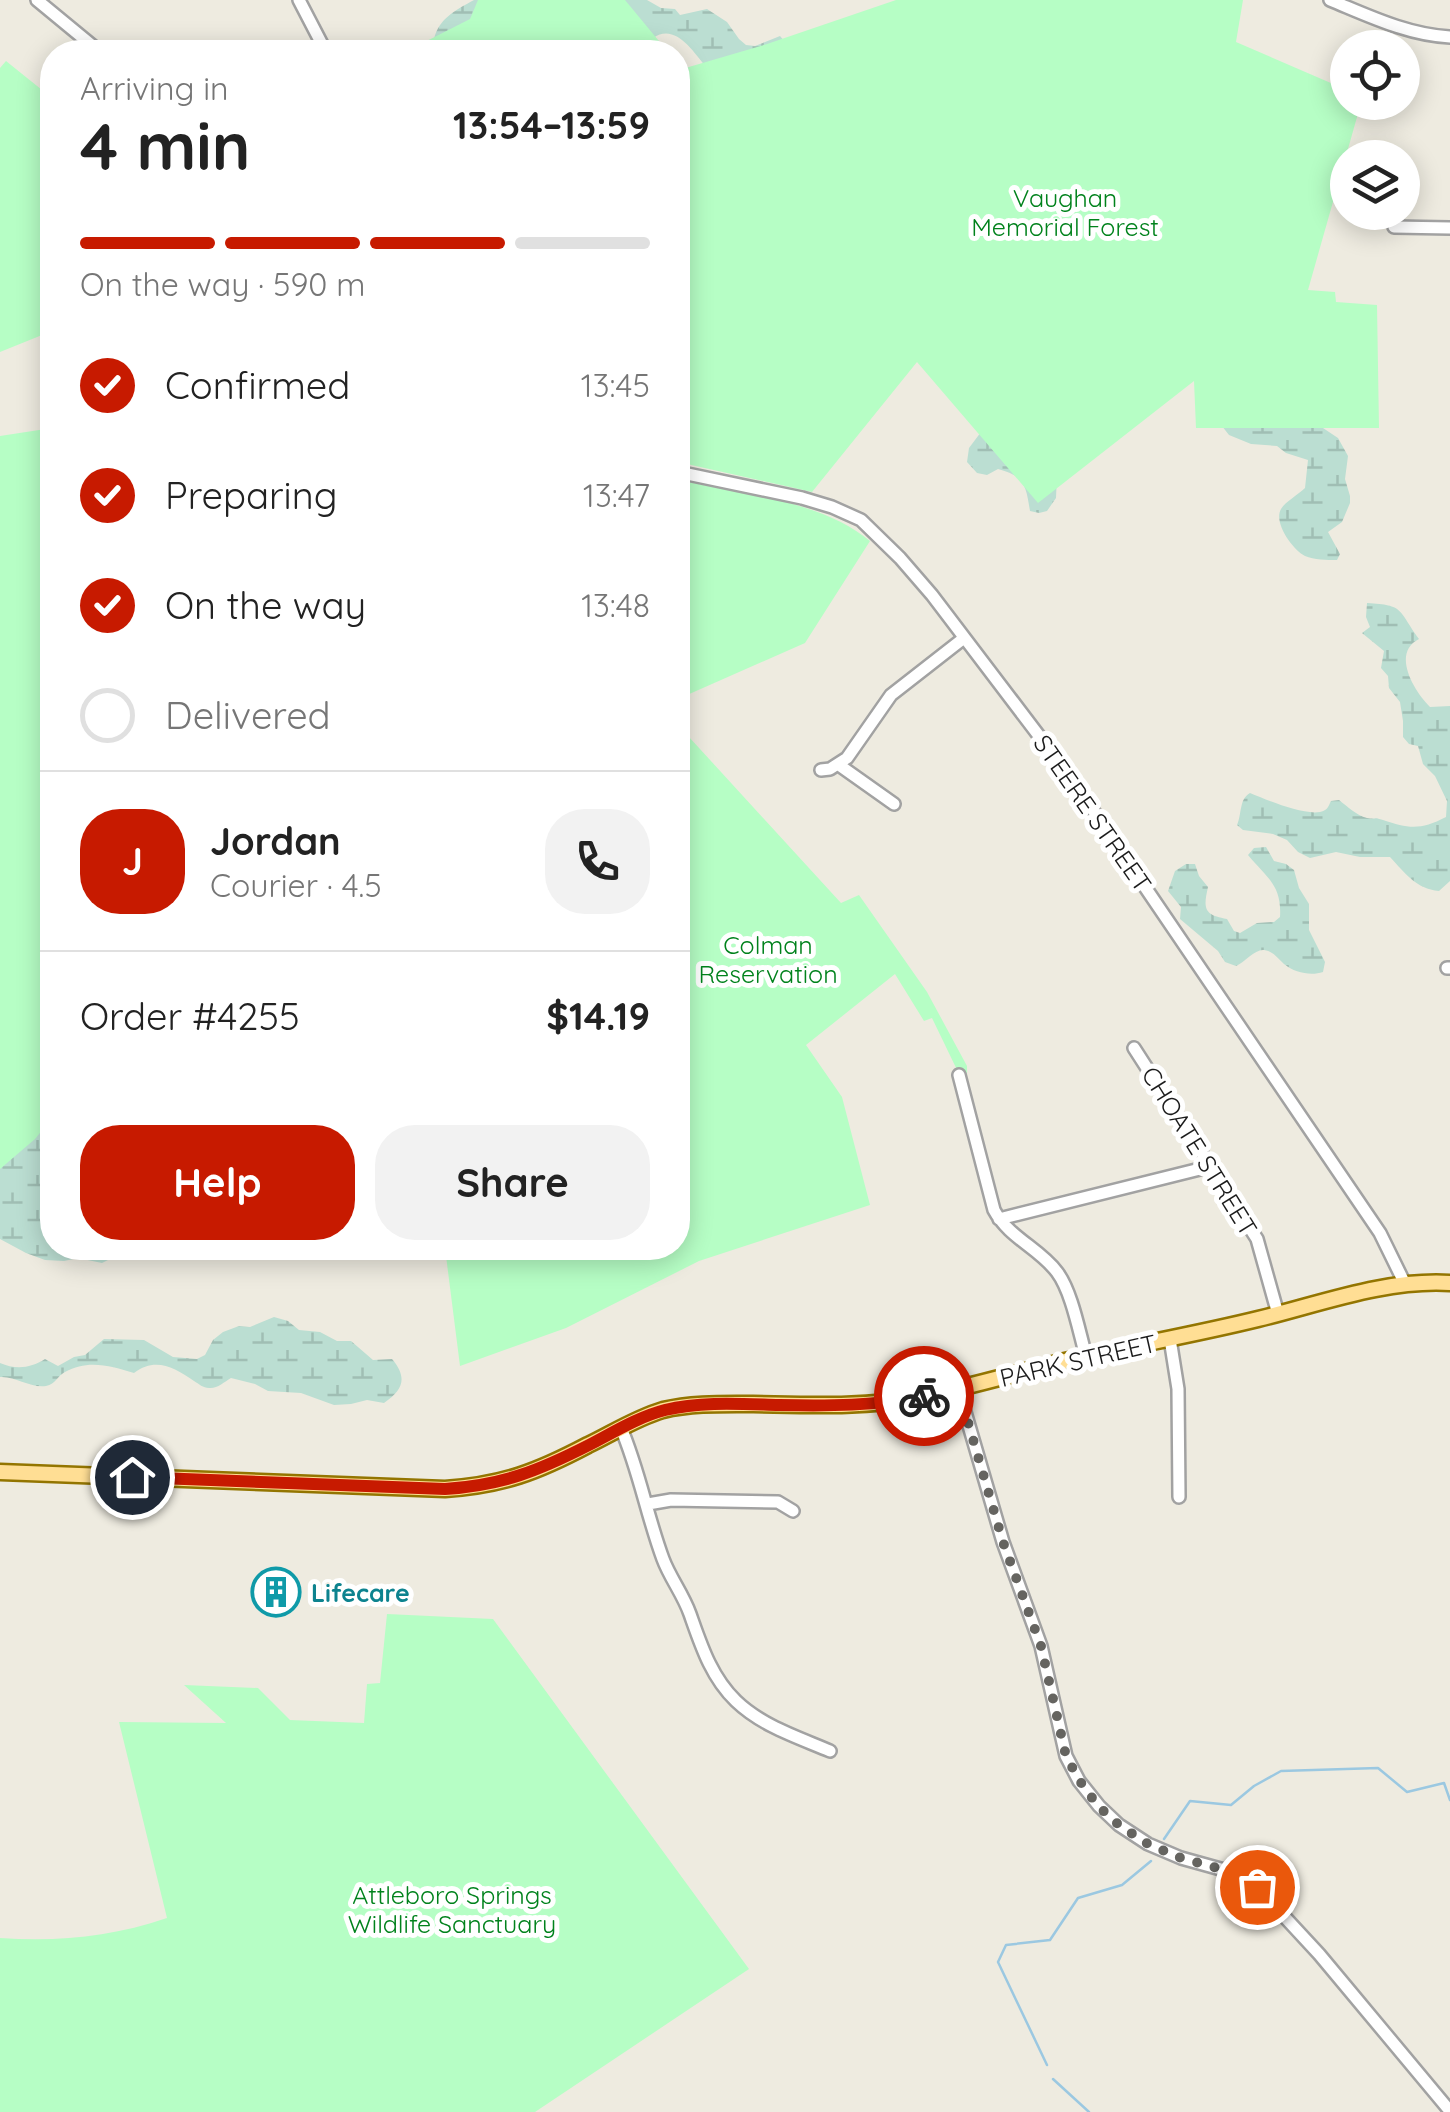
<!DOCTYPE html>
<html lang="en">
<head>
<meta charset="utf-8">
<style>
  :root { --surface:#fff; --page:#f2f2f2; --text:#222; --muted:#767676; --line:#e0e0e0; --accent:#c71a00 }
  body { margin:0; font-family:Quicksand,sans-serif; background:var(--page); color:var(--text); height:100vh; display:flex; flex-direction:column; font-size:38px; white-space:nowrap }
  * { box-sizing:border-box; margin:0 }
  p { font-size:32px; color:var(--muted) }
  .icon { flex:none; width:55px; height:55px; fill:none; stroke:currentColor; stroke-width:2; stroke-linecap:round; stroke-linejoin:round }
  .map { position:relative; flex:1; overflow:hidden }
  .details { position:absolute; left:40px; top:40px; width:650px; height:1220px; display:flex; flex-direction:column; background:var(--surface); border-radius:40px; box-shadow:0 5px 25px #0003 }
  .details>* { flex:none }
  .controls { position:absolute; left:1330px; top:30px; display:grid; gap:20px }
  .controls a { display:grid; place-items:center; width:90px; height:90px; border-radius:50%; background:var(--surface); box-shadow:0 5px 25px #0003; font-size:50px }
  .pin { position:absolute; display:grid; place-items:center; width:85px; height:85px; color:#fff; margin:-42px; border:5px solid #fff; border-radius:50%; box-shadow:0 2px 10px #0007 }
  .courier { position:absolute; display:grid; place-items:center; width:100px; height:100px; margin:-50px; border:8px solid #c71a00; border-radius:50%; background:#fff; color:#222; box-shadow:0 2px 12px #0007 }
  .head em { font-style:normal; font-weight:700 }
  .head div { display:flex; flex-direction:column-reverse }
  .head { display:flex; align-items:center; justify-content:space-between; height:170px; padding:0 40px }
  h1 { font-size:65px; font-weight:700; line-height:75px }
  .bar { display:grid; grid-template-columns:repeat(4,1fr); gap:15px 10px; align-content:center; height:120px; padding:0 40px }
  .bar i { height:12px; border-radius:8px; background:var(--line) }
  .bar .on { background:var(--accent) }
  .bar p { grid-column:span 4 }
  .line { display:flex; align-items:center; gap:25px; padding:0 40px; border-top:2px solid var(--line) }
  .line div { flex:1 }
  .round { display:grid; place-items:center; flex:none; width:105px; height:105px; border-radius:40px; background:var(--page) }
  ol { padding:0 40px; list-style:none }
  li { display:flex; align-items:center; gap:30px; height:110px }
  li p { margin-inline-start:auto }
  li .icon { padding:10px; border-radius:50%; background:var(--accent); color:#fff; stroke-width:4 }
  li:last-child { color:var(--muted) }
  li i { width:55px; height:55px; border:5px solid var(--line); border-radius:50% }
  .primary-button { display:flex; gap:20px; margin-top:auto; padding:20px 40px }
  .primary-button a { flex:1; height:115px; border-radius:40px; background:var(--accent); color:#fff; font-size:40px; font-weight:700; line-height:115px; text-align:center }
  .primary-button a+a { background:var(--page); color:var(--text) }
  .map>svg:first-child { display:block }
  .wetland { fill:url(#wetland-marsh) }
  .park { fill:#b6fec5 }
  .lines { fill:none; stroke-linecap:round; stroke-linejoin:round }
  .stream { stroke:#9bc8e1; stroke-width:2.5 }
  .minor-casing { stroke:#a2a2a2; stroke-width:16 }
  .major-casing { stroke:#937500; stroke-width:19 }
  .minor { stroke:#fff; stroke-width:11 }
  .major { stroke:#ffde94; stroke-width:14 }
  .done { stroke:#656460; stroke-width:10; stroke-dasharray:0 18 }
  .route { stroke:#c71a00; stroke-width:12 }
  .labels { text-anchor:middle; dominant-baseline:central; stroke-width:10; stroke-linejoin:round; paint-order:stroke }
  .park-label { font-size:25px; fill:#01821c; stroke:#fff }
  .street-label { font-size:25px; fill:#1b1b1b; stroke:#fff }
  .culture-label { font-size:25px; font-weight:bold; fill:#0d838f; stroke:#fff; text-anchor:start }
</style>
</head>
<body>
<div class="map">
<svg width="1450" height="2112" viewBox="0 0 1450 2112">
  <defs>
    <pattern id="wetland-marsh" width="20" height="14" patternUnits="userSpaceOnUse" patternTransform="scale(2.5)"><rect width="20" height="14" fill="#bbded2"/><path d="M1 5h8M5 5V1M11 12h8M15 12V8" fill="none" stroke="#a0beb4"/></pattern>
  </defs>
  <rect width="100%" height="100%" fill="#eeebe0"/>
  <path class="wetland" d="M474,0H647L661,8L675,9L680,15L707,9L727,22L739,39L746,45L755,46L780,36L786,43L706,67C692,50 675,23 653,38L617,52H566L434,39C439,18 456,10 474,0Z
    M1207,386L1320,426L1338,438L1348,456L1345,479L1350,496V503L1342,522L1328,532L1340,554L1337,560C1327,560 1314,560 1305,556C1293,550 1273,523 1281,509C1286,501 1298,495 1305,488L1308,460L1286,453L1277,446L1251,444L1229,435L1218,421Z
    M987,424L1057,475L1056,498L1047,511L1039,513L1030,511C1026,486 1025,476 998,469L987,475L977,473L967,462L969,448Z
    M1367,603C1405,605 1398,610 1419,639C1391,653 1414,691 1430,707L1450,706V881L1439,891C1416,889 1405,873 1390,857H1360L1336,852L1310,858L1298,852L1287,840L1273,834L1243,830L1237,825C1242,814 1239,799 1250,793C1267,800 1302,815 1320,812C1328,810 1328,807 1331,801L1339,800C1348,807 1356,815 1367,818C1378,820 1372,816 1383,820C1409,829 1421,830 1446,817L1447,801L1435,776L1423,764L1418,746L1409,744L1403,737V721L1400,702L1389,688L1388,676L1381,668L1384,651L1362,633L1370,627L1366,617Z
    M1266,847L1274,861L1286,864L1294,870L1299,888L1309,904V930L1325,962L1323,972C1311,976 1295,973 1284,964C1278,959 1273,951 1264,950C1255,949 1245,962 1236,966L1225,962L1218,951L1180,919L1181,907L1168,891L1175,871L1186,864H1195L1199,876L1208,887C1203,909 1204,915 1227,919L1234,931L1240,933L1257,923L1274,922L1280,917C1282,885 1267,878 1248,855L1254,848Z
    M0,997L52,1011V1248H140L124,1252L102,1263L78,1258L64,1261L45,1260L26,1253L0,1239Z
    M274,1317L288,1321L299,1330L320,1332L337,1341H351L373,1360L392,1359C408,1378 403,1390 384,1403L367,1400L351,1404L334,1405L301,1393L268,1391L255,1384L231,1378C224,1382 217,1389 209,1388C203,1388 199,1384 194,1381C174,1367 155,1357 134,1373C111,1366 88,1359 65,1372C57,1376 56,1384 46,1386C29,1388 16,1376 0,1377V1363C16,1370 31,1368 45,1359L58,1366L74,1357L85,1355L104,1339L144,1340L173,1357L197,1359L205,1355L213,1340L223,1332L239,1326L250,1327Z"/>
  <path class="park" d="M478,0H625L668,52H405L470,19Z
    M896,0H1243L1236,42L1347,90L1348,102L1361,103L1308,290L1335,292L1336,302L1377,305L1379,428H1196L1194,381L1038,503L917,362L812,492L678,462V64L682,69L767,44Z
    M6,61L52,98V331L0,352V68Z
    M52,428V1118L35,1139L0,1169V436Z
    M688,482C746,494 823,502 870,541L805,643L678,699V494Z
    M678,725L841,903L859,895L927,992L967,1066V1073L959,1074L932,1018L924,1021L895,974L806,1045L842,1097L870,1205L699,1261L566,1328L460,1366L445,1248H678Z
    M387,1614L493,1619L749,1969L535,2112H0V1938C58,1942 111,1937 167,1918L119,1722L226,1723L184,1685L258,1688L290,1720L364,1723L367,1684L380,1683Z"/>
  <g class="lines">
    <path class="stream" d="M1164,1839L1190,1801L1231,1805L1254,1786L1281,1771L1378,1768L1407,1792L1444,1783L1450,1800
      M1047,2065L998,1962L1006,1945L1050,1940L1078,1898L1122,1885L1151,1861
      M1053,2079L1089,2112"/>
    <g class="minor-casing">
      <path id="minor" d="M37,0L100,52
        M299,0L326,52
        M1330,0C1369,16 1408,35 1450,37
        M1394,227L1450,228
        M678,472L802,498L832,507L861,520L900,558L932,595L1071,778L1380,1233L1405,1284
        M839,765L894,804
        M821,770L830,769L847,758L891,695L964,638
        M1447,968H1450
        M1134,1048L1257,1239L1278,1314
        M959,1075L994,1210C1009,1238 1039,1248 1057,1272C1072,1292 1079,1332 1086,1356
        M999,1219L1212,1166
        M1170,1339L1178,1389L1179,1497
        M958,1388L1003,1542L1041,1646L1066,1756L1079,1781L1099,1806L1119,1825L1148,1844L1181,1858L1235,1873L1257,1887L1319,1954L1450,2111
        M621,1428C639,1470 647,1516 663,1559C670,1578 683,1594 690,1614C701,1645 711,1677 736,1701C762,1726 797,1737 830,1751
        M648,1504L671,1500L778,1502L793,1511"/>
    </g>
    <g class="major-casing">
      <path id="major" d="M0,1472L445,1489C503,1485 537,1472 588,1445C613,1433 636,1418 663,1410C692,1403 723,1404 753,1404C809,1405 864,1408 919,1397C971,1387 1022,1371 1073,1359C1134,1345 1197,1334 1258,1319C1320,1304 1385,1279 1450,1283"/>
    </g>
    <use href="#minor" class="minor"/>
    <use href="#major" class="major"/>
  </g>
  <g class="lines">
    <path class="done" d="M924,1396L958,1388L1003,1542L1041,1646L1066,1756L1079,1780L1098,1806L1119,1825L1148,1844L1181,1858L1235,1873L1257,1887"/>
    <path class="route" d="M132,1477L445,1489C503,1485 538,1471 589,1445C614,1432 638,1417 665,1410C702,1401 742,1404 779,1405C828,1406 876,1406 924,1396"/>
  </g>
  <defs>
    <g id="building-ring" transform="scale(2.5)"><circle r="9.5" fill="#fff" stroke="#0f9aa8" stroke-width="1.5"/><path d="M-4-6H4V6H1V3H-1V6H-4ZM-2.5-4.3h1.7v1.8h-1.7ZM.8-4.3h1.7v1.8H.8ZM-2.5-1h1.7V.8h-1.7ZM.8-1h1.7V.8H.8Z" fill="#0f9aa8"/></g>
  </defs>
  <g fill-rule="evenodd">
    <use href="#building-ring" x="276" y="1592"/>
  </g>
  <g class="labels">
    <g class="park-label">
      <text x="1065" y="197">Vaughan<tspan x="1065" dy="29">Memorial Forest</tspan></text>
      <text x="768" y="944">Colman<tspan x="768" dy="29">Reservation</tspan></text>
      <text x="452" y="1894">Attleboro Springs<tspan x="452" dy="29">Wildlife Sanctuary</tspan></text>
    </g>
    <g class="street-label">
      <text transform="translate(1093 813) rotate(55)">STEERE STREET</text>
      <text transform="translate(1200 1151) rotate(58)">CHOATE STREET</text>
      <text transform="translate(1078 1360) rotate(-13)">PARK STREET</text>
    </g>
    <g class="culture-label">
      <text x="311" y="1592">Lifecare</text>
    </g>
  </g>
</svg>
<div class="controls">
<a><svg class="icon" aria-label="locate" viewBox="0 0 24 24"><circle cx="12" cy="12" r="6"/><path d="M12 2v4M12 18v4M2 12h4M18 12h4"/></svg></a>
<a><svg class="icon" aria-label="layers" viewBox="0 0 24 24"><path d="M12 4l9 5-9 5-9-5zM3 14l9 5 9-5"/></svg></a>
</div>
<div class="pin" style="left:1257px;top:1887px;background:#ea580c"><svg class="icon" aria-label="bag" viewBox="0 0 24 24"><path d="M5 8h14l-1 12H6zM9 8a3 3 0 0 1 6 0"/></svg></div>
<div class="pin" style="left:132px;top:1477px;background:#1f2937"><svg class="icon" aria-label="home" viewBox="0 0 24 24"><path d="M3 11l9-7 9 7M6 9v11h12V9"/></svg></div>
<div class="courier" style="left:924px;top:1396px"><svg class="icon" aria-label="bike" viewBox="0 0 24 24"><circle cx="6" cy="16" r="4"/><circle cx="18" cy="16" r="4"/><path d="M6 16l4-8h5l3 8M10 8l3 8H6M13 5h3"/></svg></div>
<section class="details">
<div class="head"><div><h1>4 min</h1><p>Arriving in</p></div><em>13:54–13:59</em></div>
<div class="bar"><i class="on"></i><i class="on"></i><i class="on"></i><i></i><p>On the way · 590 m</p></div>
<ol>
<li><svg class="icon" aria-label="check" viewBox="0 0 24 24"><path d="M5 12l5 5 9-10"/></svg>Confirmed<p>13:45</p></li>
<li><svg class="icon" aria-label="check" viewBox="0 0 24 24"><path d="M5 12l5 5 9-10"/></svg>Preparing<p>13:47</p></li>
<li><svg class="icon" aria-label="check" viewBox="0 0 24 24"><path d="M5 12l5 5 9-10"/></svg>On the way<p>13:48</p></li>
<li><i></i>Delivered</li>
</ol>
<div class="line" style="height:180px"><b class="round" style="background:var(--accent);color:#fff">J</b><div><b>Jordan</b><p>Courier · 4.5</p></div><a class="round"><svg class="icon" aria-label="phone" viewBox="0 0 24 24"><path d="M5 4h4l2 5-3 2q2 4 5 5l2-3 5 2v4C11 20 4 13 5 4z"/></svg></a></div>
<div class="line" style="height:130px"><div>Order #4255</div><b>$14.19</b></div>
<div class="primary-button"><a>Help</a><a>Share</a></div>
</section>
</div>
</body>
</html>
